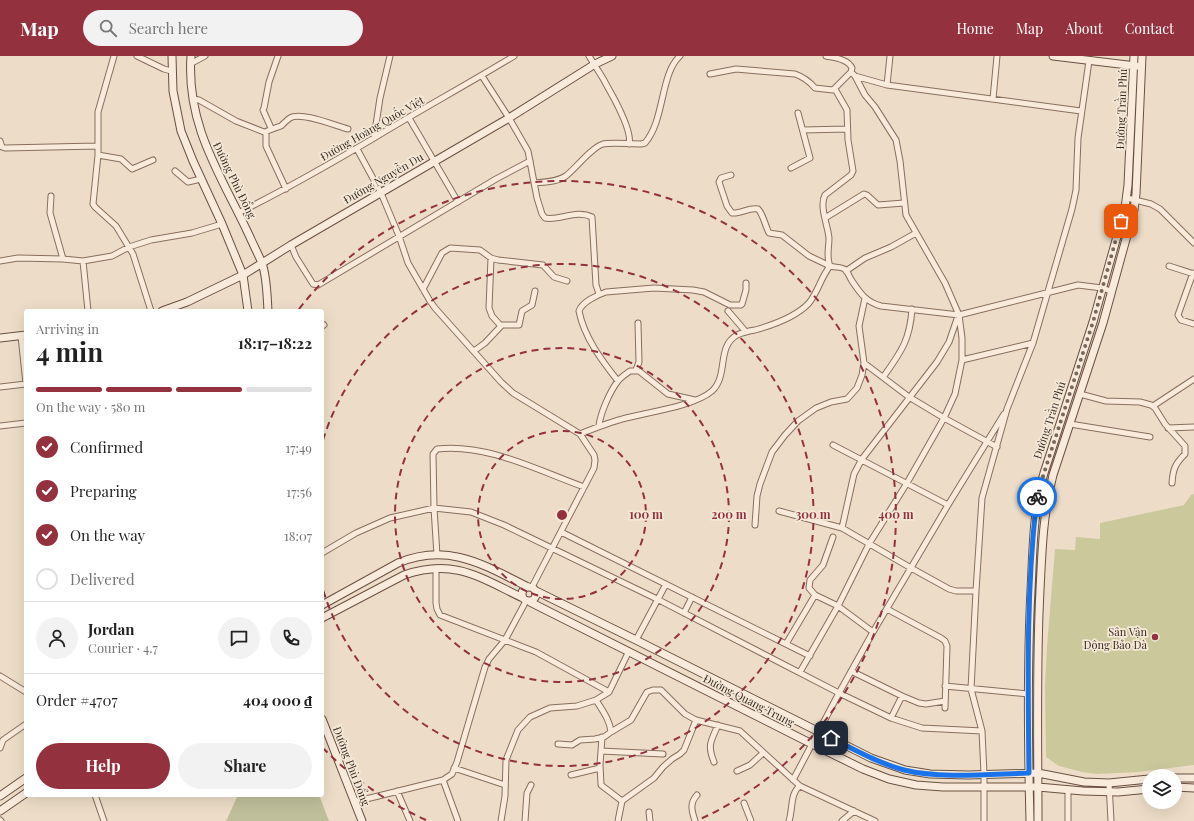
<!DOCTYPE html>
<html lang="en">
<head>
<meta charset="utf-8">
<style>
  :root { --surface:#fff; --page:#f2f2f2; --text:#222; --muted:#767676; --line:#e0e0e0; --accent:#94313f }
  body { margin:0; font-family:"Playfair Display",serif; background:var(--page); color:var(--text); height:100vh; display:flex; flex-direction:column; font-size:15px; white-space:nowrap }
  * { box-sizing:border-box; margin:0 }
  p { font-size:13px; color:var(--muted) }
  .icon { flex:none; width:22px; height:22px; fill:none; stroke:currentColor; stroke-width:2; stroke-linecap:round; stroke-linejoin:round }
  .map { position:relative; flex:1; overflow:hidden }
  .side { position:absolute; left:24px; top:253px; width:300px; height:488px; display:flex; flex-direction:column; background:var(--surface); border-radius:4px; box-shadow:0 4px 16px #0002 }
  .side>* { flex:none }
  .tools { position:absolute; left:1142px; top:713px; display:grid; gap:8px }
  .tools a { display:grid; place-items:center; width:40px; height:40px; border-radius:50%; background:var(--surface); box-shadow:0 4px 16px #0002; font-size:20px }
  .pin { position:absolute; display:grid; place-items:center; width:34px; height:34px; color:#fff; margin:-17px; border-radius:8px; box-shadow:0 2px 6px #0006 }
  .courier { position:absolute; display:grid; place-items:center; width:40px; height:40px; margin:-20px; border:3px solid #1a73e8; border-radius:50%; background:#fff; color:#222; box-shadow:0 1px 5px #0007 }
  .summary em { font-style:normal; font-weight:700 }
  .summary div { display:flex; flex-direction:column-reverse }
  .summary { display:flex; align-items:center; justify-content:space-between; height:68px; padding:0 12px }
  h1 { font-size:26px; font-weight:700; line-height:30px }
  .bar { display:grid; grid-template-columns:repeat(4,1fr); gap:6px 4px; align-content:center; height:48px; padding:0 12px }
  .bar i { height:5px; border-radius:3px; background:var(--line) }
  .bar .current { background:var(--accent) }
  .bar p { grid-column:span 4 }
  .line { display:flex; align-items:center; gap:10px; padding:0 12px; border-top:1px solid var(--line) }
  .line div { flex:1 }
  .round { display:grid; place-items:center; flex:none; width:42px; height:42px; border-radius:21px; background:var(--page) }
  ol { padding:0 12px; list-style:none }
  li { display:flex; align-items:center; gap:12px; height:44px }
  li p { margin-inline-start:auto }
  li .icon { padding:4px; border-radius:50%; background:var(--accent); color:#fff; stroke-width:4 }
  li:last-child { color:var(--muted) }
  li i { width:22px; height:22px; border:2px solid var(--line); border-radius:50% }
  .action { display:flex; gap:8px; margin-top:auto; padding:8px 12px }
  .action a { flex:1; height:46px; border-radius:24px; background:var(--accent); color:#fff; font-size:16px; font-weight:700; line-height:46px; text-align:center }
  .action a+a { background:var(--page); color:var(--text) }
  header { display:flex; align-items:center; gap:24px; box-sizing:border-box; height:56px; padding:0 20px; background:var(--accent); color:#fff }
  header strong { font-size:19px }
  nav { display:flex; gap:22px; margin-inline-start:auto; font-size:14px }
  .search { width:280px; height:36px; background:var(--page); display:flex; align-items:center; gap:10px; box-sizing:border-box; padding:0 14px; border-radius:22px; color:var(--muted); font-size:15px }
  .map>svg:first-child { display:block }
  .green { fill:#cbc99c }
  .cemetery { fill:#c0bf9b }
  .lines { fill:none; stroke-linecap:round; stroke-linejoin:round }
  .street-casing { stroke:#886e5e; stroke-width:7 }
  .secondary-casing { stroke:#6a5041; stroke-width:9 }
  .street { stroke:#f8ebdb; stroke-width:5 }
  .secondary { stroke:#f8ebdb; stroke-width:7 }
  .done { stroke:#78685b; stroke-width:4; stroke-dasharray:0 7.2 }
  .route { stroke:#1a73e8; stroke-width:5 }
  .ring { fill:none; stroke:#94313f; stroke-width:2; stroke-dasharray:7 5 }
  .poi-dot { fill:#94313f; stroke:#f4e8d7; stroke-width:1.5 }
  .labels { text-anchor:middle; dominant-baseline:central; stroke-width:3.5; stroke-linejoin:round; paint-order:stroke }
  .street-label { font-size:11px; fill:#392921; stroke:#f4e8d7 }
  .poi-label { font-size:11px; fill:#392921; stroke:#f4e8d7; text-anchor:end }
  .centre { fill:#94313f; stroke:#f4e8d7; stroke-width:2 }
  .ring-label { font-size:12px; text-anchor:middle; font-weight:bold; fill:#94313f; stroke:#f4e8d7; stroke-width:3.5; stroke-linejoin:round; paint-order:stroke }
</style>
</head>
<body>
<header>
<strong>Map</strong>
<div class="search"><svg class="icon" aria-label="search" viewBox="0 0 24 24"><circle cx="10" cy="10" r="6"/><path d="M15 15l6 6"/></svg>Search here</div>
<nav><a>Home</a><a>Map</a><a>About</a><a>Contact</a></nav>
</header>
<div class="map">
<svg width="1194" height="765" viewBox="0 0 1194 765">
  <rect width="100%" height="100%" fill="#edddc8"/>
  <path class="green" d="M1194,438V709L1138,716L1097,718L1082,716L1059,710L1046,701L1045,630L1047,590L1055,493L1075,494L1076,481L1100,483V467L1184,449L1191,439Z"/>
  <path class="cemetery" d="M238,739H319L329,765H226Z"/>
  <g class="lines">
    <g class="street-casing">
      <path id="street" d="M114,0L98,56V99L93,148L95,151L116,170L133,198L151,255
        M137,0L164,13L171,15
        M589,0C599,15 634,72 629,88
        M190,8L205,0
        M710,18L736,13L795,18C804,21 809,25 815,32L833,34L851,16L852,12C848,3 835,2 826,0
        M482,20L509,62L528,95L537,142L542,158L545,162C560,165 576,153 592,161L596,229L599,238
        M855,20L887,29L1081,55
        M887,29L890,0
        M835,33L847,54L848,84L853,115L851,119L825,139C819,150 828,170 829,182C829,192 826,201 830,210C835,212 841,210 846,214C848,217 850,222 852,225C860,237 866,246 881,250L959,259L1078,229L1102,232L1111,235
        M193,43L199,44L236,65L264,76C265,76 280,70 281,70C284,67 287,64 290,62C301,55 336,70 348,73
        M993,43L997,0
        M409,62L458,146
        M271,72L263,54L264,52L269,26L278,0
        M803,74L847,73
        M266,76V90L286,133
        M374,82L380,42L390,0
        M0,85L2,91L5,92L97,90
        M357,93L381,137L399,180L408,207L430,245L435,252L501,326L513,337L580,378L594,399L595,404L594,412L532,531
        M98,99L121,103L132,113L153,104
        M791,112L810,102L798,57
        M175,115L188,126L201,123
        M534,127C544,126 559,126 567,119C577,111 591,92 603,88C611,86 631,88 641,88L645,87C665,64 660,18 680,0
        M51,140L50,157L63,203
        M1127,142L1151,148L1160,153L1194,187
        M238,157C285,134 330,108 374,82C420,54 468,28 514,0
        M825,162L864,138L867,139L878,149L904,147
        M291,189L296,201L313,228L318,229L496,123L530,105
        M491,202L489,252L492,260L501,270
        M0,205L18,202L63,203L83,205L112,200L129,191L151,184L192,177L222,168
        M83,205L88,255
        M1169,210L1194,218
        M846,215L865,202L891,191L916,177
        M1193,217L1178,259L1181,264L1194,268
        M423,233L442,197L450,192L480,194L491,202L498,204L543,209L554,221L567,225
        M728,255L746,276
        M322,270L324,269
        M474,295L485,287L502,269H519L522,255L532,249L535,235
        M962,304L1033,287
        M864,307L909,341L944,362L997,391
        M636,314L639,306L638,267
        M884,320C901,296 910,284 912,253
        M618,325C602,305 584,281 579,255C582,246 597,239 606,236L654,232L693,234L704,236L730,249H741L742,248L746,234V227
        M0,331L26,328L21,280
        M1080,338L1106,345L1140,346L1151,349L1155,352L1165,368L1185,390V398C1175,408 1173,413 1172,427
        M1153,350L1194,323
        M1070,368L1150,381
        M0,370L26,367
        M599,370C600,358 610,335 618,325C621,321 626,318 630,315H639L668,338L695,344
        M1168,372L1194,371
        M580,378C595,372 610,366 626,362C649,356 695,350 712,335C729,319 716,291 737,279C743,276 749,275 755,274C773,269 796,261 809,247C818,236 821,221 830,210L809,200L782,179L769,177C765,169 763,158 758,153C749,151 741,158 732,157L727,150L719,126L721,122L731,119
        M833,389L948,449
        M779,455L842,472L911,512L949,533L956,535H976
        M755,469L757,440L760,428L772,396L785,379L798,365L816,352L831,346L847,343L857,332L862,319L864,307L859,270L865,242
        M842,472L854,418L862,403L937,306L949,286L958,260
        M561,476L810,600
        M833,481L823,509L810,524L809,532L815,539L838,550L873,576
        M322,497L356,477L390,462L434,452L471,456L504,469L657,543L839,637L891,662L922,672L982,675
        M437,499L434,452L433,398L437,393C487,387 539,415 584,431
        M436,512V547L437,553L440,559L536,596L609,636L629,595
        M887,553L941,582L945,585L947,590L945,652
        M684,557L692,541
        M636,584L666,528
        M786,588L815,539
        M851,615L902,640L919,647L926,648L945,645
        M800,616L838,550L869,488L907,427L944,362L955,338L962,304V282L959,259L945,227L906,159L900,105L896,84L875,51L865,39L855,20L851,16
        M0,620L26,636
        M945,630L1028,638
        M891,662L902,640
        M611,676L631,664L647,636L653,634H661L685,658L696,664L740,675L800,730L875,765
        M602,681L600,709L601,729L622,745L618,765
        M558,688L572,689L580,684L595,683L604,681L611,676C610,664 602,654 596,644
        M0,692L3,684L26,668
        M601,695L663,698
        M714,706C707,689 711,685 718,669
        M454,712L505,729
        M737,715L750,709L763,697
        M571,719L600,712
        M443,724L458,765
        M793,724L839,637L873,576L948,449L1004,358
        M1109,727L1111,765
        M1068,733V765
        M397,735L410,765
        M95,739L104,765
        M622,745L654,722L663,711L672,703L680,698L684,694L696,664
        M354,746L443,724L452,718L457,706L485,611L489,603L505,584L526,545
        M744,747L751,765
        M649,756L650,765
        M0,764L1,765
        M501,765L505,740L506,704L518,674L530,661L550,652L577,650L596,644L609,636
        M525,765L527,737L531,729
        M695,765C692,755 689,748 697,739
        M789,765C793,753 790,737 800,730
        M842,765L854,755
        M984,765V718L982,675L971,633L976,535L982,442L1007,353L1033,287L1072,153L1076,134L1078,82L1089,5"/>
    </g>
    <g class="secondary-casing">
      <path id="secondary" d="M172,0L173,35L181,75L193,105L222,168L243,219L248,255
        M191,0C186,70 221,119 249,179C253,188 258,198 262,207C267,222 267,239 268,255
        M1053,0L1136,10
        M162,255L187,246L243,219L291,189L509,62L595,8L612,0
        M0,282L26,279
        M522 538a7 7 0 1 1 14 0a7 7 0 1 1-14 0Z
        M536,535L636,584L871,702L905,714L930,718L968,719L1038,717L1084,726L1109,727L1149,723
        M530,546L812,688L863,713L889,723L916,729L943,731H1038L1083,735L1118,736L1149,733
        M322,549L398,507C449,486 484,509 528,531
        M322,562L404,519C454,502 479,521 523,542
        M322,663L362,765
        M1175,722H1194
        M1175,731L1194,732
        M0,740L26,722
        M0,755L26,737
        M1030,765C1028,688 1027,611 1031,534C1033,495 1033,455 1044,417L1093,266L1125,152L1128,129L1134,0
        M1038,765C1038,688 1036,611 1040,534C1042,494 1043,458 1053,419L1103,267L1134,154L1136,138L1142,0"/>
    </g>
    <use href="#street" class="street"/>
    <use href="#secondary" class="secondary"/>
  </g>
  <g class="lines">
    <path class="done" d="M1037,441L1044,417L1093,266L1121,165"/>
    <path class="route" d="M831,682C855,694 878,707 904,714C940,723 991,718 1029,717C1028,626 1026,533 1037,441"/>
  </g>
  <g class="ring">
    <circle cx="562" cy="459" r="84"/>
    <circle cx="562" cy="459" r="167"/>
    <path d="M323 384A251 251 0 1 1 323 534"/>
    <path d="M426 764A334 334 0 0 1 324 693M299 253A334 334 0 1 1 698 764"/>
  </g>
  <circle class="poi-dot" cx="1155" cy="581" r="4"/>
  <g class="labels">
    <g class="street-label">
      <text transform="translate(1121 53) rotate(-88)">Đường Trần Phú</text>
      <text transform="translate(372 72) rotate(-30)">Đường Hoàng Quốc Việt</text>
      <text transform="translate(383 122) rotate(-30)">Đường Nguyễn Du</text>
      <text transform="translate(235 124) rotate(64)">Đường Phù Đổng</text>
      <text transform="translate(1049 364) rotate(-72)">Đường Trần Phú</text>
      <text transform="translate(749 644) rotate(27)">Đường Quang Trung</text>
      <text transform="translate(352 710) rotate(69)">Đường Phù Đổng</text>
    </g>
    <g class="poi-label">
      <text x="1147" y="575">Sân Vận<tspan x="1147" dy="13">Động Bảo Đà</tspan></text>
    </g>
  </g>
  <circle cx="562" cy="459" r="6" class="centre"/>
  <g class="ring-label">
    <text x="646" y="463">100 m</text>
    <text x="729" y="463">200 m</text>
    <text x="813" y="463">300 m</text>
    <text x="896" y="463">400 m</text>
  </g>
</svg>
<div class="tools">
<a><svg class="icon" aria-label="layers" viewBox="0 0 24 24"><path d="M12 4l9 5-9 5-9-5zM3 14l9 5 9-5"/></svg></a>
</div>
<div class="pin" style="left:1121px;top:165px;background:#ea580c"><svg class="icon" aria-label="bag" viewBox="0 0 24 24"><path d="M5 8h14l-1 12H6zM9 8a3 3 0 0 1 6 0"/></svg></div>
<div class="pin" style="left:831px;top:682px;background:#1f2937"><svg class="icon" aria-label="home" viewBox="0 0 24 24"><path d="M3 11l9-7 9 7M6 9v11h12V9"/></svg></div>
<div class="courier" style="left:1037px;top:441px"><svg class="icon" aria-label="bike" viewBox="0 0 24 24"><circle cx="6" cy="16" r="4"/><circle cx="18" cy="16" r="4"/><path d="M6 16l4-8h5l3 8M10 8l3 8H6M13 5h3"/></svg></div>
<section class="side">
<div class="summary"><div><h1>4 min</h1><p>Arriving in</p></div><em>18:17–18:22</em></div>
<div class="bar"><i class="current"></i><i class="current"></i><i class="current"></i><i></i><p>On the way · 580 m</p></div>
<ol>
<li><svg class="icon" aria-label="check" viewBox="0 0 24 24"><path d="M5 12l5 5 9-10"/></svg>Confirmed<p>17:49</p></li>
<li><svg class="icon" aria-label="check" viewBox="0 0 24 24"><path d="M5 12l5 5 9-10"/></svg>Preparing<p>17:56</p></li>
<li><svg class="icon" aria-label="check" viewBox="0 0 24 24"><path d="M5 12l5 5 9-10"/></svg>On the way<p>18:07</p></li>
<li><i></i>Delivered</li>
</ol>
<div class="line" style="height:72px"><a class="round"><svg class="icon" aria-label="person" viewBox="0 0 24 24"><circle cx="12" cy="8" r="4"/><path d="M4 21q1-7 8-7t8 7"/></svg></a><div><b>Jordan</b><p>Courier · 4.7</p></div><a class="round"><svg class="icon" aria-label="chat" viewBox="0 0 24 24"><path d="M4 5h16v11H9l-5 4z"/></svg></a><a class="round"><svg class="icon" aria-label="phone" viewBox="0 0 24 24"><path d="M5 4h4l2 5-3 2q2 4 5 5l2-3 5 2v4C11 20 4 13 5 4z"/></svg></a></div>
<div class="line" style="height:52px"><div>Order #4707</div><b>404 000 ₫</b></div>
<div class="action"><a>Help</a><a>Share</a></div>
</section>
</div>
</body>
</html>
